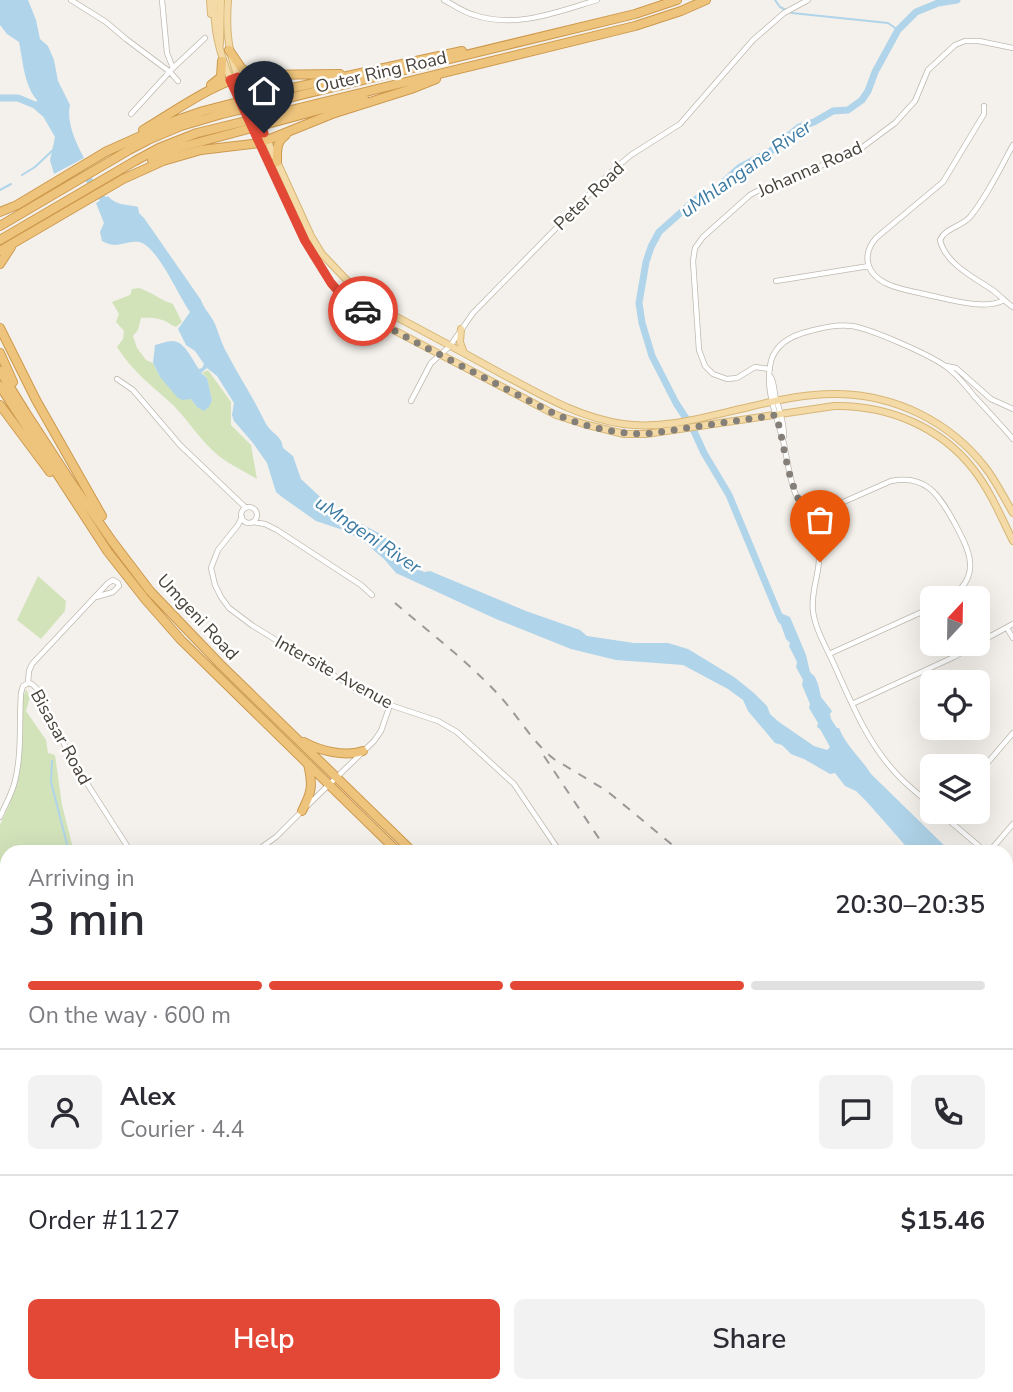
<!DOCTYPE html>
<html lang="en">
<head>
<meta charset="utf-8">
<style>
  :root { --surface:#fff; --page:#f2f2f3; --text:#2b2b33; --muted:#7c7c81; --line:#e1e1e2; --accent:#e24835 }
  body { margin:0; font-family:"Nunito Sans",sans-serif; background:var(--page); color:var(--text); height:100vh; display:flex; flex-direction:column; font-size:26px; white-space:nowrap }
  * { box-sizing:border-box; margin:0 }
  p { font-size:23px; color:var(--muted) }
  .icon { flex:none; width:38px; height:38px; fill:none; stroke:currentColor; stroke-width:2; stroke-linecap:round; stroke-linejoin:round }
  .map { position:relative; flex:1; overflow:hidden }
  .sheet { position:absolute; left:0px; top:845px; width:1013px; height:548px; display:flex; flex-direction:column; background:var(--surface); border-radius:21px 21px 0 0; box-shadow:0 7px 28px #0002 }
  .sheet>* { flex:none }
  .needle { width:46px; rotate:22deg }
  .buttons { position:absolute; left:920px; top:586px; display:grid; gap:14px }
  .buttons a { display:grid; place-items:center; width:70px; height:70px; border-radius:10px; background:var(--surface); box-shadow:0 7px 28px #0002; font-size:35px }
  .pin { position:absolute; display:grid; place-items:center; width:60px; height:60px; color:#fff; margin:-72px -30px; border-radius:50% 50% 50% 0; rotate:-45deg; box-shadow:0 0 7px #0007 }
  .pin .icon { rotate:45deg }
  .courier { position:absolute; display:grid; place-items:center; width:70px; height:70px; margin:-35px; border:5px solid #e24835; border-radius:50%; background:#fff; color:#222; box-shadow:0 2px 9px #0007 }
  .headline em { font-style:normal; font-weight:600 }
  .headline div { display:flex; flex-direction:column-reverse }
  .headline { display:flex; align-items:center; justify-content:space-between; height:119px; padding:0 28px }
  h1 { font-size:46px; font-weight:600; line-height:52px }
  .bar { display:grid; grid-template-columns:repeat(4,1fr); gap:10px 7px; align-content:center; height:84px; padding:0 28px }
  .bar i { height:9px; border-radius:5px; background:var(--line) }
  .bar .active { background:var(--accent) }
  .bar p { grid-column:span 4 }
  .line { display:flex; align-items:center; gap:18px; padding:0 28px; border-top:2px solid var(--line) }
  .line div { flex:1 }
  .round { display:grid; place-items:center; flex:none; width:74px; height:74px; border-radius:10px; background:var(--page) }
  .action { display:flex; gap:14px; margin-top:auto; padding:14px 28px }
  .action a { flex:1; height:80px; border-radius:10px; background:var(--accent); color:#fff; font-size:28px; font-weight:600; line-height:80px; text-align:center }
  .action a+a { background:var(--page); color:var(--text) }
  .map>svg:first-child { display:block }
  .green { fill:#d2e3ba }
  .water { fill:#b0d4e9 }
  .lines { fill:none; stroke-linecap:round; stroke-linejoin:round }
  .stream { stroke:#b0d4e9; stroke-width:2 }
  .river { stroke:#b0d4e9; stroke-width:7 }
  .minor-casing { stroke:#bfb9af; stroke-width:6 }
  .major-casing { stroke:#d7b677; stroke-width:8 }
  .highway-casing { stroke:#cd994d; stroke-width:10 }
  .minor { stroke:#fff; stroke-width:4.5 }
  .major { stroke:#f3daa6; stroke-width:6 }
  .highway { stroke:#eec47d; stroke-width:8 }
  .rail { stroke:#999; stroke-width:2; stroke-dasharray:9 9; stroke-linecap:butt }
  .major-bridge-casing { stroke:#d7b677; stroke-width:8; stroke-linecap:butt }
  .major-bridge { stroke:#f3daa6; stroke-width:6 }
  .done { stroke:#847f78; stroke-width:7; stroke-dasharray:0 12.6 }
  .route { stroke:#e24835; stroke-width:9 }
  .labels { text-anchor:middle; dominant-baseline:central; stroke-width:5; stroke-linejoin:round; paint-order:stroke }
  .street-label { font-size:18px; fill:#48423a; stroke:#fff }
  .water-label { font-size:19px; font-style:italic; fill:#3c7aa1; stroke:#fff }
</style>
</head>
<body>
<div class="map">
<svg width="1013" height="1392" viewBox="0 0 1013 1392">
  <rect width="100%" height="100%" fill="#f4f1ec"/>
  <path class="green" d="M139,288C152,292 160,300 173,304L182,322L176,327C173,326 170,324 167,322C161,318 148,317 141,318L138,330L133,336L137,348L146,360L153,363L160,377L191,399L197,407L212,400L207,378L202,373L208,370L231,402V425L251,445L257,479C245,472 231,465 220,457C201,442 189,421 173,405C153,387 131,370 117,347L123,339L124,331L116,322L119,314L112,302L130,295L132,289Z
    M38,576L66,601L65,611L41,639L17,620Z
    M26,689L30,697L26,711L46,740L48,753L55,755L62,805L74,852H7V1083L0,1081V825L9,805L17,778L23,698Z"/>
  <path class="water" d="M0,0H28L36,20L40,39L48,46L54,60L58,81L70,105C66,122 76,143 84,158L54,174L50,160L55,137L36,104L37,100C24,85 23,61 19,42L7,34L0,25Z
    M108,196C116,206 127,204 138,207L139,213L144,218L201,300C204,309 211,315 215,324C219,334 222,345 228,355C240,378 254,399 265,422C270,433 282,435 283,448L293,456L301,479L332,508L384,536L408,564L424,572L430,571L526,611L580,630L587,636L634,643H668L688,649L734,677L754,693L767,706L770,714L779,722L814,746L827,750L830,747L820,729L817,727L818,723L809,708L810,704L802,685L803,680L796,667L797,662L789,646L790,643L786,639L776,611L790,617L806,655L810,672L815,677L818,684L821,697L832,711L830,714L831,719L837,728H839C846,746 861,758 871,774L951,852H911L867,802L856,791L845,786L835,773L830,774L804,759L791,754L782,745L775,743L748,711L743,700L728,689L683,665L616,660L571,649L496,619L396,573L384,559L364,542L346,531L316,521L282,497L276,492L267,463L253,443L234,421L232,415L234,403L217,376L207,368L201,373L207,378L212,400L209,407L204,411L197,407L191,399L182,400L177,397L160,377L153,363L155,345C160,344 167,341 172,341C185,341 192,360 199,369L202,368L204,364L195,351L186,345L178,329L190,312C179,297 157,245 139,242C125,240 118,250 102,241L100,232L104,223L96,203Z"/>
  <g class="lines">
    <path class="stream" d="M775,0L780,7L792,13L888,23L898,30
      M22,175L35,167L53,150
      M0,190L11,184
      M52,761L51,782L69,852
      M1006,1189L1013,1190"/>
    <path class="river" d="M0,98H18L35,105L44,113
      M84,173L108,206
      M781,620L729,495L704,453L693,429L676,403L652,356L642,323L639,303L646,262L651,247L659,232L696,199L717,188L740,167L771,151L799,127L814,122L833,111L848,110L862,100L868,91L875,72L898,30L916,12L938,3L957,0"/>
    <g class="minor-casing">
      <path id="minor" d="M71,0L106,22L126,39L170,72L178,81
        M162,0L167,53L173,68
        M444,0C454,5 463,12 474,15C516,29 557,12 597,0
        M984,106V114L943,182L876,238C870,245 866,253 868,263C873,287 909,290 928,295C948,299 985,311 1004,300
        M131,114L173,68L205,38
        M1013,145C1000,169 987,196 970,217C961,227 945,228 940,240C945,263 973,277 991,289C999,294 1005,302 1013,307
        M776,281L869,266
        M946,366L956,368L991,399L1013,409
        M770,369L755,367L737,378L727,379L713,374L705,366L699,350L693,261L695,248L703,237L750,195L763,188L792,178L860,149L895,123L915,101L928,70L955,45L965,41H979L1013,48
        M771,377C774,383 774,388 775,395C779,409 784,421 784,436
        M117,379L133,390L180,445L246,508
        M411,401L431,363L450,346L473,313L612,171L631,155L680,124L753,40L784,13L808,0
        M241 515a8 8 0 1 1 16 0a8 8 0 1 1-16 0Z
        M242,517L238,525L218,550L211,568L215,585L221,597L229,608L253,626L363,693L390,705L438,721L457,732L514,784L560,852
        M807,518L891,481C926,474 939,495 954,522C969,550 983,575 950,598
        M253,522L265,524L277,530L361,585L372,595
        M1007,628L1013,638
        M978,643L1013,624
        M829,654L933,607
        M28,683L32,684L37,689L72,760L131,852
        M28,683L29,671L32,664L108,583L113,580L118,583L119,586L113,592L96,597
        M852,704L954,657L976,644
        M978,774L1013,733
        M308,805L374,741L381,731L390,705
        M933,806C919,795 905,784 894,771C865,739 850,699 832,660C825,645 815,628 813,611C810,588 824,567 817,544C812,525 801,508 794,490C789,475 787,459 784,444C777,417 764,389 771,361C776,343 793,335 810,331C824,327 838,324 852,326C871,329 934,356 949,369C958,376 966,386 974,396C987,410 1000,424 1013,439
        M939,812L986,852
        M0,817C5,805 12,794 15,781C22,753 19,722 21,693L23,686L28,683
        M255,852L276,837L301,812
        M989,852L1013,824
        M1006,869L1013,875
        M0,1207H7
        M1006,1223L1013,1224
        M1006,1254L1013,1240
        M1006,1298L1013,1296
        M0,1329L7,1327
        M1006,1345L1013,1351
        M0,1364H7
        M410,1386L413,1392
        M824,1386L833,1392
        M972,1386L978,1388L982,1392
        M275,1392L280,1386
        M355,1392L360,1386
        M582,1392L588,1386
        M690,1392L694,1386
        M855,1392L858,1386
        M910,1392L912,1386
        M1004,1392L1006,1386"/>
    </g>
    <g class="major-casing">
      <path id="major" d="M210,0L211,14
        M215,0C212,35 224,66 238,97
        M228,0C225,38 230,61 246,96
        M220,44L221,0
        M263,131L311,236L322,254L356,290L369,301L389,313C427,333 464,353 502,374C542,395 577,417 623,424C665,430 709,416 749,407C778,400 809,393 838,394C896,395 950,422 985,467C996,481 1004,498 1013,513
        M255,132L303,237L331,283L338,291L369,316L384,325L556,415L584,424L624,434H646L834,406C888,405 941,427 974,470C991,492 1001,517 1013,541
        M461,329L460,342L464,353
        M738,1392L742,1386
        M747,1392L751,1386"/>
    </g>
    <g class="highway-casing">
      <path id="highway" d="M229,50L242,69L253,74
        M211,85L221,77L222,61
        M143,130C172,113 219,79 251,75L340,74
        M105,152L174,121L203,111L292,88L462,51
        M152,160L176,149L196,143L364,98
        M277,162C277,150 276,142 286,135
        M0,212L17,205L107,151
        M0,226L129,150L148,140L181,126L222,114L635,14L677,0
        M0,240L135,161L159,148L197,133L635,26L681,11L706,0
        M0,251L123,179L163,161L201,150L260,143L332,114L411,89L436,79
        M0,264L11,247
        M0,328L36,400L102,516
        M0,353L13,382
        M0,371L26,413L71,482L112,541L150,591L220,664L413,852
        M0,386L108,552L145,599L181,640L398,852
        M0,405L50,472
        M304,742C320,751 345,757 363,751
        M302,811C312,792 313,785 308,764
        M1006,1200L1013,1202
        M1006,1212L1013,1213"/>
    </g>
    <use href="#minor" class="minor"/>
    <use href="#major" class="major"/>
    <use href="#highway" class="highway"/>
    <path class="rail" d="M395,603C429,632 466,660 497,693C517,714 531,741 554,759L607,791L681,852
      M544,756L608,852
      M1006,1064L1013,1068
      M1006,1119L1013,1122
      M1006,1145L1013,1147"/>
    <g class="major-bridge-casing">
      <path id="major-bridge" d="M246,96L263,131
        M238,97L255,132"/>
    </g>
    <use href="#major-bridge" class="major-bridge"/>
  </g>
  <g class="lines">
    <path class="done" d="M363,311L384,325L421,345L547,410C577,425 612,434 646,434L776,415C783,438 785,462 793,485C801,510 820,534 820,562"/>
    <path class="route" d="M264,133L238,77L230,80L305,241L331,283L338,291L363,311"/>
  </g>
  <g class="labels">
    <g class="street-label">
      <text transform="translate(381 72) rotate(-13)">Outer Ring Road</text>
      <text transform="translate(810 169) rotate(-24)">Johanna Road</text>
      <text transform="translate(589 196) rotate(-44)">Peter Road</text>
      <text transform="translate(198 617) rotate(47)">Umgeni Road</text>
      <text transform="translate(334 672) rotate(29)">Intersite Avenue</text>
      <text transform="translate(61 737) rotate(61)">Bisasar Road</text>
    </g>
    <g class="water-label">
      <text transform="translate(746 169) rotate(-35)">uMhlangane River</text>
      <text transform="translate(368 535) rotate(34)">uMngeni River</text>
    </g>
  </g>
</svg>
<div class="buttons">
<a><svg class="needle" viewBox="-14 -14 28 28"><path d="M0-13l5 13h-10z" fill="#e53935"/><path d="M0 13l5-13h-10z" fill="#7c7c81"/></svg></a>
<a><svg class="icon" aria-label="locate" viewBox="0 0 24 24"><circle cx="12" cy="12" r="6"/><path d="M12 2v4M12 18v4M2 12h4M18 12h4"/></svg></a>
<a><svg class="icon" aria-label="layers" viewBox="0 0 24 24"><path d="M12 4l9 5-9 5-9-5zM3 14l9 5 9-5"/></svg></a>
</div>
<div class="pin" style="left:820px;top:562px;background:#ea580c"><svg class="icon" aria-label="bag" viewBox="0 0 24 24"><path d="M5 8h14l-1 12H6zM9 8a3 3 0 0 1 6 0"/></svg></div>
<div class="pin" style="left:264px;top:133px;background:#1f2937"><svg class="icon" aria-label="home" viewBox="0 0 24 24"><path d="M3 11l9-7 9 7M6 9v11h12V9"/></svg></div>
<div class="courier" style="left:363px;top:311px"><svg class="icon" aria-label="car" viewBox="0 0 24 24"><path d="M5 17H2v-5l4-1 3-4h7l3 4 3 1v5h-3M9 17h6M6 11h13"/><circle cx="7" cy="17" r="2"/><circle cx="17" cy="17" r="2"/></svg></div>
<section class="sheet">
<div class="headline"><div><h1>3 min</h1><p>Arriving in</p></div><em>20:30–20:35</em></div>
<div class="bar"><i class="active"></i><i class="active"></i><i class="active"></i><i></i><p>On the way · 600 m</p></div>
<div class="line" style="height:126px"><a class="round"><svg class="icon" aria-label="person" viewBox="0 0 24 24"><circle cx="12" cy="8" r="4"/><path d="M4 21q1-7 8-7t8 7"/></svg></a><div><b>Alex</b><p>Courier · 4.4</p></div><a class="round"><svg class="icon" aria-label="chat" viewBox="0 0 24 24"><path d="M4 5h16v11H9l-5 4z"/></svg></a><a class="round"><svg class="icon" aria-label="phone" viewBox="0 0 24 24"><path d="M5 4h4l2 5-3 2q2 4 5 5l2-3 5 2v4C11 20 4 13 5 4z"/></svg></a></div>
<div class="line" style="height:91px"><div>Order #1127</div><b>$15.46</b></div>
<div class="action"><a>Help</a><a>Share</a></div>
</section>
</div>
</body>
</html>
